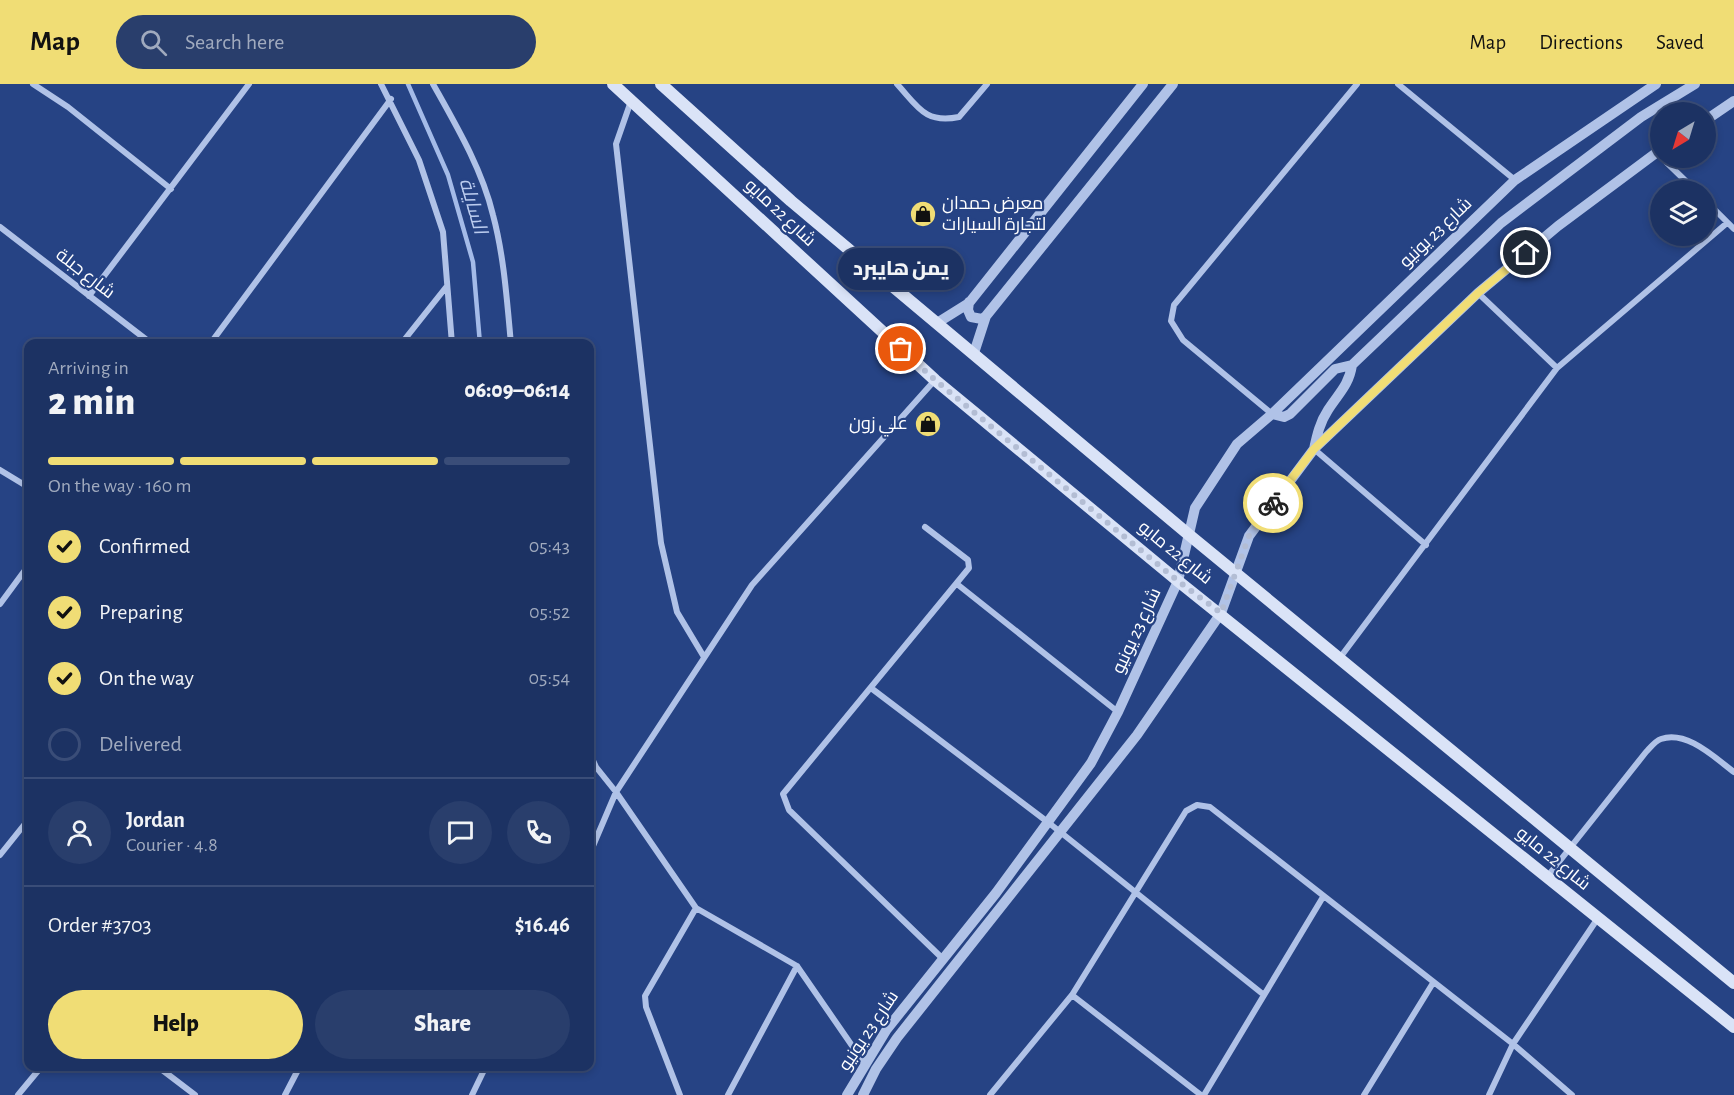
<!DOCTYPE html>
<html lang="en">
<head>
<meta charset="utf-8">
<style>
  :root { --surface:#1c3263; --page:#293e6c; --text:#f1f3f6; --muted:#a0aabe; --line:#3a4d78; --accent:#f0dd75 }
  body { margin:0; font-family:"Alegreya Sans",Cairo,sans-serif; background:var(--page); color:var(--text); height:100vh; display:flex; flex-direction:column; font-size:22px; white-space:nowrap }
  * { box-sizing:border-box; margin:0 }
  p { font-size:20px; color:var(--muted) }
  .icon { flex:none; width:33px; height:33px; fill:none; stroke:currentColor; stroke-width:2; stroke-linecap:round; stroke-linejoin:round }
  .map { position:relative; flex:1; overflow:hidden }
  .sheet { position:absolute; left:24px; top:255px; width:570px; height:732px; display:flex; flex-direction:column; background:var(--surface); border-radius:12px; box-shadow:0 3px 9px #0003,0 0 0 2px var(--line) }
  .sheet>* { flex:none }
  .needle { width:39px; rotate:218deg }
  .controls { position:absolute; left:1650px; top:18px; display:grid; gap:12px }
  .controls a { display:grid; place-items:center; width:66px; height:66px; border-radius:50%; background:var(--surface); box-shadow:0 3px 9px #0003,0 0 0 2px var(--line); font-size:30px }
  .pin { position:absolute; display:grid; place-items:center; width:51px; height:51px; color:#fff; margin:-26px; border:3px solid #fff; border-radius:50%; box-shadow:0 2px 6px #0007 }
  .courier { position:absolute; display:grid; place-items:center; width:60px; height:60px; margin:-30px; border:4px solid #f0dd75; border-radius:50%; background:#fff; color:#222; box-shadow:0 2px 8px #0007 }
  .bubble { position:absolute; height:42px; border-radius:21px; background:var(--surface); box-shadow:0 3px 9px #0003,0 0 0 2px var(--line); font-size:20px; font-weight:800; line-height:42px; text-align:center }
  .head em { font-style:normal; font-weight:800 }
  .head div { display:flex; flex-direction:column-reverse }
  .head { display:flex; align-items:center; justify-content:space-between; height:102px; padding:0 24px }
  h1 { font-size:39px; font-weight:800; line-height:45px }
  .bar { display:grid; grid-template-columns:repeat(4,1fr); gap:9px 6px; align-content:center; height:72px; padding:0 24px }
  .bar i { height:8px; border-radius:4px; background:var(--line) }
  .bar .on { background:var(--accent) }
  .bar p { grid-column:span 4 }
  .line { display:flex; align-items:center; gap:15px; padding:0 24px; border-top:2px solid var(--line) }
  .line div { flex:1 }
  .round { display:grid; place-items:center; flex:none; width:63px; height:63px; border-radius:32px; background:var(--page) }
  ol { padding:0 24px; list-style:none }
  li { display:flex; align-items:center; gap:18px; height:66px }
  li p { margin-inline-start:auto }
  li .icon { padding:6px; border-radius:50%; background:var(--accent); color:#111; stroke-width:4 }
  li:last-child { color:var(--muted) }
  li i { width:33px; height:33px; border:3px solid var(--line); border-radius:50% }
  .cta { display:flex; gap:12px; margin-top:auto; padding:12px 24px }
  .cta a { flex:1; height:69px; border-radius:36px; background:var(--accent); color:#111; font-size:24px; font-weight:800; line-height:69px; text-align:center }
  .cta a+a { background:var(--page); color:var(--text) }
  header { display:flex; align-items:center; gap:36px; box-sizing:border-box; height:84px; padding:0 30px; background:var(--accent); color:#111 }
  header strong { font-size:28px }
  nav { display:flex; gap:33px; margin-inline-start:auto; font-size:21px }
  .search { width:420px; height:54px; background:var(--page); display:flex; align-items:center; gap:15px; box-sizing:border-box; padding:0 21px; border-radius:33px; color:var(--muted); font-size:22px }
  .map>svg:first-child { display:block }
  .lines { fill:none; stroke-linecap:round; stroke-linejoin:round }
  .stream { stroke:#a4bbe8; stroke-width:4.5 }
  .minor { stroke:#b0c2e7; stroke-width:6 }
  .tertiary { stroke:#b0c2e7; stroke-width:10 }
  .secondary { stroke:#dae3f7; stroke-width:12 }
  .done { stroke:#b3bdd4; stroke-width:6; stroke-dasharray:0 10.8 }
  .route { stroke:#f0dd75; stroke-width:8 }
  .labels { text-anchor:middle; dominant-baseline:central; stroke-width:4.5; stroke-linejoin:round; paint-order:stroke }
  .poi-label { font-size:18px; fill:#fff; stroke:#264384; text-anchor:start }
  .street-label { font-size:18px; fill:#fff; stroke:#264384 }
  .water-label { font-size:20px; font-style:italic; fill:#bbccef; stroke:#264384 }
</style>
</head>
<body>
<header>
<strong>Map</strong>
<div class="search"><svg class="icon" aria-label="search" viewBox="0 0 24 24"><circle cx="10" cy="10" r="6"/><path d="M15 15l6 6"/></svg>Search here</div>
<nav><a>Map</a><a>Directions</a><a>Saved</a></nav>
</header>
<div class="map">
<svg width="1734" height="1011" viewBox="0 0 1734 1011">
  <rect width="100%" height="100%" fill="#264384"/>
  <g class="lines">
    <path class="stream" d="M408,0L448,91L473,178L480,260"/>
    <path class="minor" d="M33,0L68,23L171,105
      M381,0L419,76L443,148L452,260
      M433,0C456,41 482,85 493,131C504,172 507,217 511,260
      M897,0C918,23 925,40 959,33L987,0
      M1398,0L1515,96
      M631,17L616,60L661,459L677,528L704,573
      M1662,74L1695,106
      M1706,117L1734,145
      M0,143L152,260
      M1478,209L1557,284
      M89,212L249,0
      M210,260L391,15
      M401,260L447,202
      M1272,330L1183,256L1171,237L1174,221L1357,0
      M1314,365L1426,461
      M0,386L28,403
      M925,443L968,476L969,484L783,710L789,726L942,874
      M957,500L1118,628
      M0,520L28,482
      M1339,575L1557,284L1727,139
      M871,604L1049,739L1264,911
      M590,670L596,683L616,708L696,824L797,882L864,979
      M590,769L616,708L752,501L935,296
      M0,771L28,736
      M1547,793L1646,668C1650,664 1655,657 1661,655C1687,646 1715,674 1734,688
      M1072,911L1201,1011
      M157,982L195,1011
      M18,1011L42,982
      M285,1011L300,982
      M472,1011L486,982
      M680,1011L646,923L645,912L696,824
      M728,1011L797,882
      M990,1011L1072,911L1186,727L1197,721L1210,723L1513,960L1572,1011
      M1204,1011L1323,813
      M1364,1011L1433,899
      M1489,1011L1513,960L1598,834"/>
    <path class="tertiary" d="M1706,36L1734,17
      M969,218L968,226L971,233L982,235L986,232
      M937,239L969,219L1143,0
      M974,269L986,232L1173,0
      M1272,330L1284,333L1290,330L1335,285L1352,281L1501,139L1641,33L1695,0
      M1314,365C1317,351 1320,338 1328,326C1339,309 1349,301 1352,281
      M847,1011L887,945L996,809L1091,679L1118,628L1178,497L1195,424L1237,360L1272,330L1515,96L1656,0
      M863,1011L876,985L897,954L1137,651L1221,529L1249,452L1314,365L1478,209L1558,142L1660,66"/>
    <path class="secondary" d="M613,0L935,296L1178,497L1734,943
      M661,0L791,117L1188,450L1734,899"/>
  </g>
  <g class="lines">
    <path class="done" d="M901,265L935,296L1178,497L1221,529L1249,452L1273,419"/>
    <path class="route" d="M1273,419L1314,365L1478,209L1526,169"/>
  </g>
  <defs>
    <g id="shop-disc" transform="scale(1.35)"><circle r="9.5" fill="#f0dd75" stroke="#264384"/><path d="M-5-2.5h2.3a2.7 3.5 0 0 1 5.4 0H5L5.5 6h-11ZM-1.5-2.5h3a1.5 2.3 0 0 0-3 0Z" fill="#111"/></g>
  </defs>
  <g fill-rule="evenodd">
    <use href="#shop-disc" x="923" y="130"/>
    <use href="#shop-disc" x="928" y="340"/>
  </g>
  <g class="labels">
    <g class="poi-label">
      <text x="942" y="120">معرض حمدان<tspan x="942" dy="21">لتجارة السيارات</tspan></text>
      <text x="908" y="340" text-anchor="end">علي زون</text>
    </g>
    <g class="street-label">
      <text transform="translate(780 129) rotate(43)">شارع 22 مايو</text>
      <text transform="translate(1436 149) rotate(-44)">شارع 23 يونيو</text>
      <text transform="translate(85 190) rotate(38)">شارع جبلة</text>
      <text transform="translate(1175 469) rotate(39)">شارع 22 مايو</text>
      <text transform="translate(1137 547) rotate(-65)">شارع 23 يونيو</text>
      <text transform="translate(1553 775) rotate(39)">شارع 22 مايو</text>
      <text transform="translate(869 947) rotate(-56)">شارع 23 يونيو</text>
    </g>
    <g class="water-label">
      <text transform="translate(473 122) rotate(74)">السايلة</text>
    </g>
  </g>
</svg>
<div class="controls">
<a><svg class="needle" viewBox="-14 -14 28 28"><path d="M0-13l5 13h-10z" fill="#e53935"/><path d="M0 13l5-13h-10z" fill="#a0aabe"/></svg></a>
<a><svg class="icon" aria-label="layers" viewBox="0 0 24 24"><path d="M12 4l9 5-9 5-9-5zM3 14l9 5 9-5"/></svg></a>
</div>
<div class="pin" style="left:901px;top:265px;background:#ea580c"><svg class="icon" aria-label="bag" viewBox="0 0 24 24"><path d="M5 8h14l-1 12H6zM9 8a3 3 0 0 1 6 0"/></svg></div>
<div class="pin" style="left:1526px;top:169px;background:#1f2937"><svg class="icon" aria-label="home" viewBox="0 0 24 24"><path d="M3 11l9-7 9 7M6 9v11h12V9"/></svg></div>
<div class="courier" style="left:1273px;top:419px"><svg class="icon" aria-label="bike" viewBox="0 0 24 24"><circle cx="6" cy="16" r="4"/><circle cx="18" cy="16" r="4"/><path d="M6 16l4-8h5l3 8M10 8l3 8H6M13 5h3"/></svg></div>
<div class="bubble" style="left:838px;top:164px;width:126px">يمن هايبرد</div>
<section class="sheet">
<div class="head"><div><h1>2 min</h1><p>Arriving in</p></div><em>06:09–06:14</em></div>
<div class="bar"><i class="on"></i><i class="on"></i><i class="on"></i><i></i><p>On the way · 160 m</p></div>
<ol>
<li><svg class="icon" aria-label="check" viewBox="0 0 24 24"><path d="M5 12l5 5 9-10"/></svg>Confirmed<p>05:43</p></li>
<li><svg class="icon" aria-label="check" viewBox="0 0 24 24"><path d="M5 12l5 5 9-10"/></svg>Preparing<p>05:52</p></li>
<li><svg class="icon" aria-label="check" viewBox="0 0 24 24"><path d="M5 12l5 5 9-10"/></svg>On the way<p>05:54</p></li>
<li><i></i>Delivered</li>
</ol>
<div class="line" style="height:108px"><a class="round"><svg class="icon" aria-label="person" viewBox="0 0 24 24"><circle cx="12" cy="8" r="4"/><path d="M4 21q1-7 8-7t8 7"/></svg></a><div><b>Jordan</b><p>Courier · 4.8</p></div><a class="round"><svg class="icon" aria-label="chat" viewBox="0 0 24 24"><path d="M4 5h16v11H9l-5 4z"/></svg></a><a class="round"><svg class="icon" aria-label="phone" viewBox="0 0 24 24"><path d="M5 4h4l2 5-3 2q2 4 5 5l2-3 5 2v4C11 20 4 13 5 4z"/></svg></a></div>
<div class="line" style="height:78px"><div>Order #3703</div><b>$16.46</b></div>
<div class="cta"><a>Help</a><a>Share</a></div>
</section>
</div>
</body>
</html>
